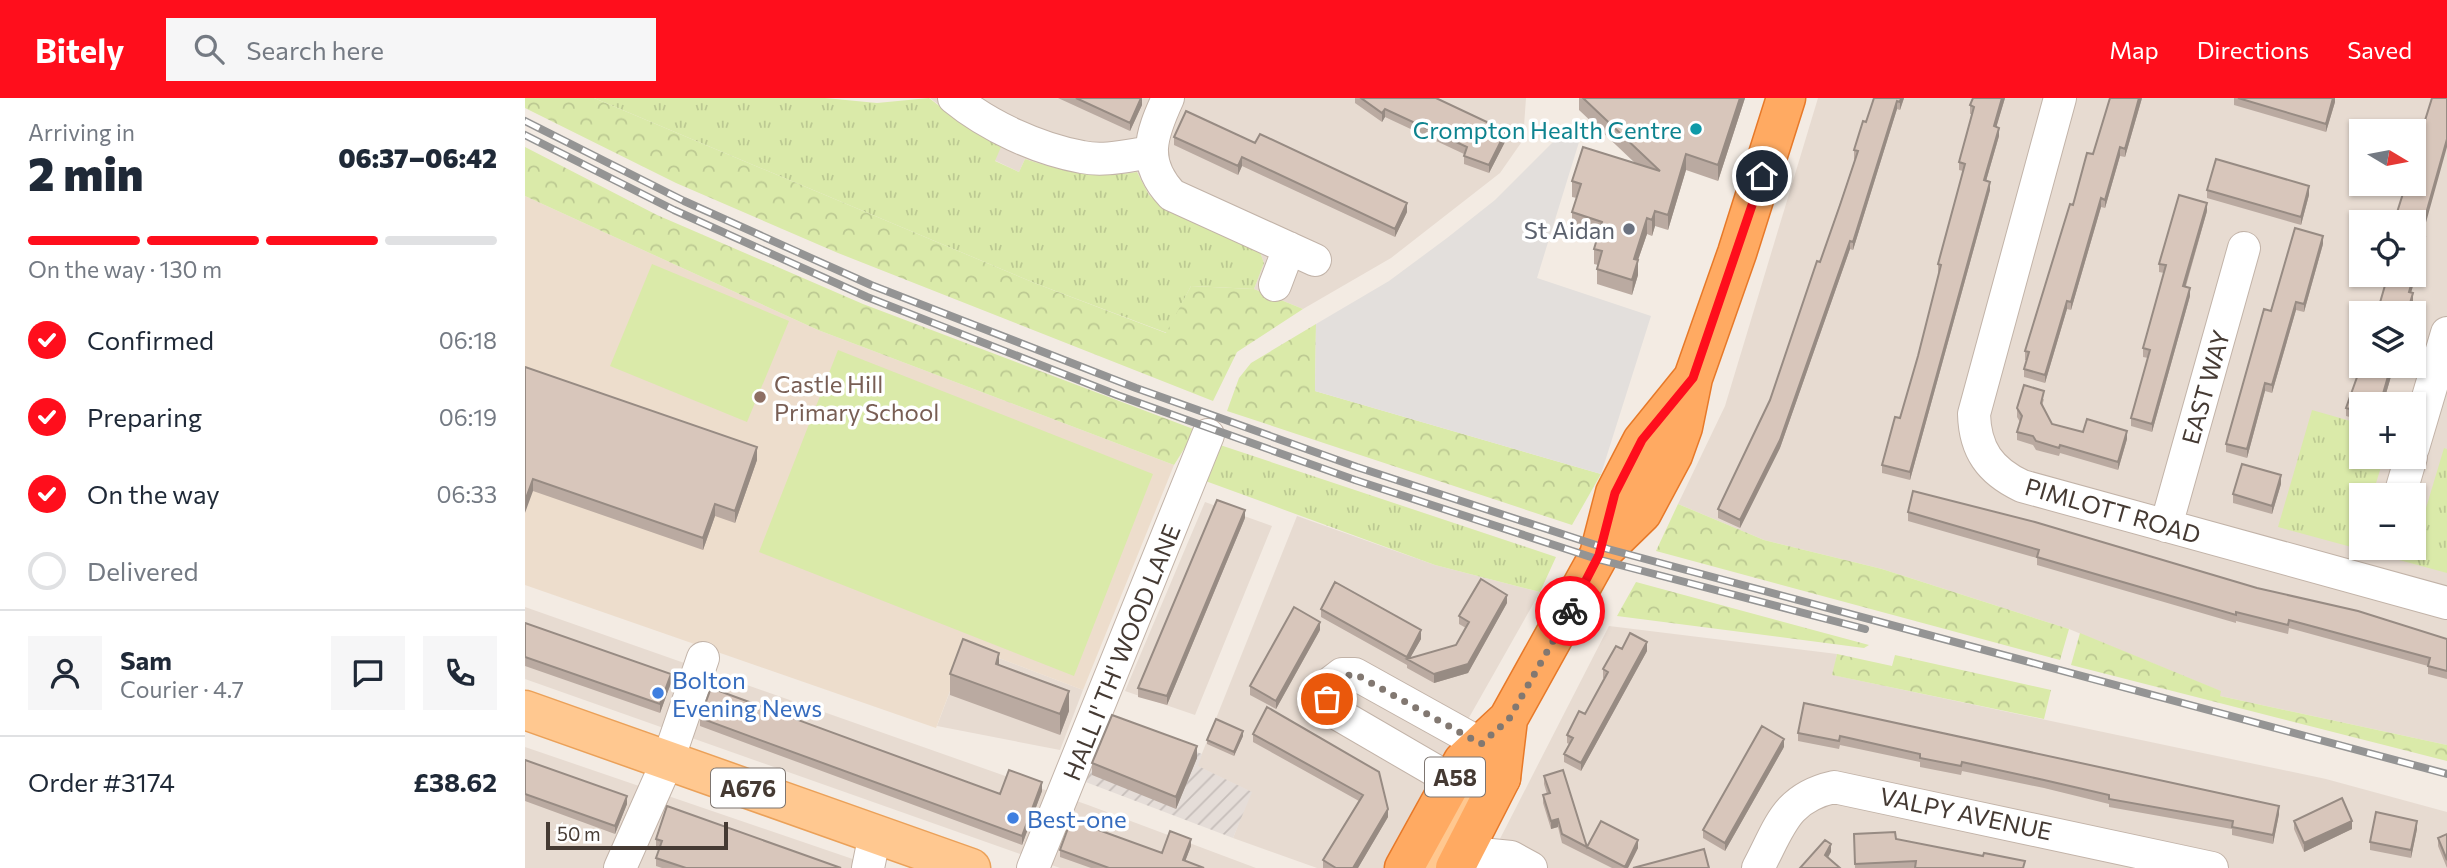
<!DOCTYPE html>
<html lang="en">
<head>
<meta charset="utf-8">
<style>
  :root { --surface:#fff; --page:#f6f6f7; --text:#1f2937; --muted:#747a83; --line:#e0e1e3; --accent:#ff0e1c }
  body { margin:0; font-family:Commissioner,sans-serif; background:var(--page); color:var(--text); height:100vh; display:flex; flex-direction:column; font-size:26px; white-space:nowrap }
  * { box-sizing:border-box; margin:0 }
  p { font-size:23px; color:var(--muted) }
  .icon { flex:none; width:38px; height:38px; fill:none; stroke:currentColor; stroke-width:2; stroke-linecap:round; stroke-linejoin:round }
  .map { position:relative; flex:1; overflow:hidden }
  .panel { display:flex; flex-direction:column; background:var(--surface); width:525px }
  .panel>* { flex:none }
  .needle { width:46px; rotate:100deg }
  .tools { position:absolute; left:1824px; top:21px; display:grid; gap:14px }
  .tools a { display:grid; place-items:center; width:77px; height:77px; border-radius:0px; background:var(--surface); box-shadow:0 2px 5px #0004; font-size:35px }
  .scale { position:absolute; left:21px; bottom:18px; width:182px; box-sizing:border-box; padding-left:7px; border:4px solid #453a33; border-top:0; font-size:19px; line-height:24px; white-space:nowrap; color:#453a33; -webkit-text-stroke:5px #fff; paint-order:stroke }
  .pin { position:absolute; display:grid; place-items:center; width:60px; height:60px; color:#fff; margin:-30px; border:4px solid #fff; border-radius:50%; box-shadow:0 2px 7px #0007 }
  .courier { position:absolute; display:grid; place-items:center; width:70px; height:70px; margin:-35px; border:5px solid #ff0e1c; border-radius:50%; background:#fff; color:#222; box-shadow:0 2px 9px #0007 }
  .head em { font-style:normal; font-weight:800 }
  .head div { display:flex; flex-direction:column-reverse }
  .head { display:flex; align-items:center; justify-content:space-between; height:119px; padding:0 28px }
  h1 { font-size:46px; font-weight:800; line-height:52px }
  .bar { display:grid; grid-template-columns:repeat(4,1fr); gap:10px 7px; align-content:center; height:84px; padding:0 28px }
  .bar i { height:9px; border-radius:5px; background:var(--line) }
  .bar .selected { background:var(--accent) }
  .bar p { grid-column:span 4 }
  .line { display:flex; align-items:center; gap:18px; padding:0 28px; border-top:2px solid var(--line) }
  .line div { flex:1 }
  .round { display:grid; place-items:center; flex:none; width:74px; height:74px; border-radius:0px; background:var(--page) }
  ol { padding:0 28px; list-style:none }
  li { display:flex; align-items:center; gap:21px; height:77px }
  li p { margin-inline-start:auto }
  li .icon { padding:7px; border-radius:50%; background:var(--accent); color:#fff; stroke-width:4 }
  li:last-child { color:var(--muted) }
  li i { width:38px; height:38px; border:4px solid var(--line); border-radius:50% }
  header { display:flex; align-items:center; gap:42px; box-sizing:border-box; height:98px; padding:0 35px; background:var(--accent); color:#fff }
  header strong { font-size:33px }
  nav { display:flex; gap:38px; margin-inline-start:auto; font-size:24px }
  .search { width:490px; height:63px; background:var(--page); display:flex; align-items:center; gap:18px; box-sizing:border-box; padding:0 24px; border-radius:0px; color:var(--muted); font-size:26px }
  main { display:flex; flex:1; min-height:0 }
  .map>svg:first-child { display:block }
  .residential { fill:#e7dbd1; fill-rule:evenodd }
  .industrial { fill:url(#industrial-furrows) }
  .education { fill:#edddcc }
  .grass { fill:url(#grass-tufts) }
  .forest { fill:url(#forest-crowns) }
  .garden { fill:#daeaa9 }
  .parking { fill:#e3dfdc }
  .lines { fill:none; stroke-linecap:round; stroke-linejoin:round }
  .minor-casing { stroke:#c2b3a8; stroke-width:34 }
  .major-casing { stroke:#eba159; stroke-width:41 }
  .highway-casing { stroke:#e77929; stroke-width:41 }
  .minor { stroke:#fff; stroke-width:32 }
  .major { stroke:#ffc890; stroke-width:38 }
  .highway { stroke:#ffaa62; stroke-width:38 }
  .rail-casing { stroke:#949494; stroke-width:8 }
  .rail { stroke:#fff; stroke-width:5; stroke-dasharray:16; stroke-linecap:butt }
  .wall { fill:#baaaa1 }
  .shaded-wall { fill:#978b83 }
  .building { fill:#d8c6bb; stroke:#978b83; stroke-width:2 }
  .done { stroke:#827871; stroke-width:7; stroke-dasharray:0 12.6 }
  .route { stroke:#ff0e1c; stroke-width:9 }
  .culture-dot { fill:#0f9aa8; stroke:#fff; stroke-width:2.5 }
  .worship-dot { fill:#6b7280; stroke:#fff; stroke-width:2.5 }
  .education-dot { fill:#8d6e63; stroke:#fff; stroke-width:2.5 }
  .shop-dot { fill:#3f7fe0; stroke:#fff; stroke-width:2.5 }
  .labels { text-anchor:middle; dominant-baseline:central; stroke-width:7; stroke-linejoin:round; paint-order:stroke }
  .shield { fill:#fff; stroke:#7d7570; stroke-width:2 }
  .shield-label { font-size:23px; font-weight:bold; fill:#453a33 }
  .culture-label { font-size:24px; fill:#0d838f; stroke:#fff; text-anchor:end }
  .worship-label { font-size:24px; fill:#5b616d; stroke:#fff; text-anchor:end }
  .education-label { font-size:24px; fill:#785e54; stroke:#fff; text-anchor:start }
  .street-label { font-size:24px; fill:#453a33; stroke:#fff }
  .shop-label { font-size:24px; fill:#366cbe; stroke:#fff; text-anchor:start }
</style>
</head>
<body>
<header>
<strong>Bitely</strong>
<div class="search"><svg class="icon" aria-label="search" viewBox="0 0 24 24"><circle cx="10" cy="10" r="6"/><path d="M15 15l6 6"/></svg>Search here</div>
<nav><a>Map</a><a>Directions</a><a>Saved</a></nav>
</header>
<main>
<section class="panel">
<div class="head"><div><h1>2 min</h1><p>Arriving in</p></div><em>06:37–06:42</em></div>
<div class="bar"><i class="selected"></i><i class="selected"></i><i class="selected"></i><i></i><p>On the way · 130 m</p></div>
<ol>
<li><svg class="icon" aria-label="check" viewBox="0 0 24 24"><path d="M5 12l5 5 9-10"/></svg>Confirmed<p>06:18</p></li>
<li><svg class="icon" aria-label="check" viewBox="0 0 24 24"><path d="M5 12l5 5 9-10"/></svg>Preparing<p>06:19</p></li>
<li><svg class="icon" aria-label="check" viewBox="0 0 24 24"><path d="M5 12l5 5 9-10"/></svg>On the way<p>06:33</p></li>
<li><i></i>Delivered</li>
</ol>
<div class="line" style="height:126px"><a class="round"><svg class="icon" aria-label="person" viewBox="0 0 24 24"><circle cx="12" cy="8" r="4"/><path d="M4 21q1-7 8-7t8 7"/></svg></a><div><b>Sam</b><p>Courier · 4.7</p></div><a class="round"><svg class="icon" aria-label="chat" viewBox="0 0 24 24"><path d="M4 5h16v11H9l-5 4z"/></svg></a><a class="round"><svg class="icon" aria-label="phone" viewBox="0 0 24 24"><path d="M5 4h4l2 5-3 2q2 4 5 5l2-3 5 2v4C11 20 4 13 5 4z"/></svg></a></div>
<div class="line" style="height:91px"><div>Order #3174</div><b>£38.62</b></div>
</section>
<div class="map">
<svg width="1922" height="770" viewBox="0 0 1922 770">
  <defs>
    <pattern id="industrial-furrows" width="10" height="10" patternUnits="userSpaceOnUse" patternTransform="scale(1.75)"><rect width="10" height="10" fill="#e5ddd8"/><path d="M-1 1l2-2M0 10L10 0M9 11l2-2" fill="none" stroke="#c6beba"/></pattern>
    <pattern id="grass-tufts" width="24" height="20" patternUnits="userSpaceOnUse" patternTransform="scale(1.75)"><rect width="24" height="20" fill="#daeaa9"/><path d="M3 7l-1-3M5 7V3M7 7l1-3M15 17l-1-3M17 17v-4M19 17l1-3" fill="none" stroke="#bcc992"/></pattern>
    <pattern id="forest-crowns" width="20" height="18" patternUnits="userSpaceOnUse" patternTransform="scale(1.75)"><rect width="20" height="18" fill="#daeaa9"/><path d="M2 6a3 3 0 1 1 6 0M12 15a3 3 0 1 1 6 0" fill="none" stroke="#bcc992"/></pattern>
  </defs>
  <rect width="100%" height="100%" fill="#f3ebe3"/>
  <path class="residential" d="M405,0H1001L998,42L975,75L866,160L778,211L729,191L739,165L735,154L643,113L624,97L612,74L577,79L543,74L500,61L494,74L469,62L476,48L435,24Z
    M1293,0H1922V647L1695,598V593L1544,531L1357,471L1239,442L1153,406L1200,308ZM1836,33H1888V86H1836ZM1836,124H1888V177H1836ZM1836,215H1888V268H1836ZM1836,306H1888V359H1836ZM1836,397H1888V450H1836Z
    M680,404L747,428L670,617L600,593Z
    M772,418L910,467L1015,494L859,770H792L708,740L726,694L672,668Z
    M0,509L563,707L731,770H535L0,581Z
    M1084,528L1312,556L1308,577L1801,681L1922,714V770H960Z
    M442,548L558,592L535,652L412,628Z
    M0,649L354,770H0Z"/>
  <path class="industrial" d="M584,622L677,656L673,668L727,694L708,740L558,683Z"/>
  <path class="education" d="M0,98L293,232L649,367L558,592L442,548L411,630L0,487Z"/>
  <path class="grass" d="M69,0H300L352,5L404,0L435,24L476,49L470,63L494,74L500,61C543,74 566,81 612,74L624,97L643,113L735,154L739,165L729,191L666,188L642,235L512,186Z
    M1787,312L1836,326V359H1859L1848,395L1854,397H1836V450H1888V407L1901,410L1919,350L1922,351V475L1753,429Z
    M689,345L1031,459L1015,494L910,467L675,381Z"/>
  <path class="forest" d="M0,0H69L512,186L641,235L666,188L729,191L778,211L712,254L688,303L313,155L151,85L0,10Z
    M0,49L132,117L338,206L671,332L649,367L293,232L0,98Z
    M791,226L790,293L1076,376L1047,427L702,313L714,280L726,265Z
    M1153,406L1239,442L1357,471L1544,531L1535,562L1131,453Z
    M1111,484L1344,547L1339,550L1092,518Z
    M1555,535L1696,593L1695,598L1922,647V663L1546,567Z
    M1312,556L1367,568L1370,557L1526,592L1519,621L1307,577Z"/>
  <path class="garden" d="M127,166L264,223L222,324L85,268Z
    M313,252L628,376L549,578L234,454Z"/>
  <path class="parking" d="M1034,38L1054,44L1012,180L1126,218L1076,376L790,293L791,226L864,183L922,140L970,102Z"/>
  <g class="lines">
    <g class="minor-casing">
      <path id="minor" d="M429,0C463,28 513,51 557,59C580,64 604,57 627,54
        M643,0C626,37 616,64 647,97L790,162
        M1535,0L1449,316C1450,352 1465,373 1497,388L1922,505
        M750,187L764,150
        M1888,350L1922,235
        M1877,390L1886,359
        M1641,428L1719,150
        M928,683L806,612L802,601L804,586L817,576H830L956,646
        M916,752L986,759L1006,770
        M95,770L143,662L178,560
        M343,770L350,736
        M508,770L683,337
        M1233,770C1255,729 1260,700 1309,689L1687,770"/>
    </g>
    <g class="major-casing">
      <path id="major" d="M0,612L446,770
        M904,770L949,692L976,680"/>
    </g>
    <g class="highway-casing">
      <path id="highway" d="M1074,457L1117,415L1148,357L1158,329L1168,280L1212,155L1261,0
        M879,770L938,663L983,621L1074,457L1090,395L1117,343L1168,280
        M930,770L976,680L983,621"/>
    </g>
    <use href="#minor" class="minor"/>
    <use href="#major" class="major"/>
    <use href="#highway" class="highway"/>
    <g class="rail-casing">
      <path id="rail" d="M0,23L159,103L346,187L611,290L832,369L1083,451L1922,676
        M0,37L149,112L342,199L592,297L830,382L1072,461L1340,531"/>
    </g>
    <use href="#rail" class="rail"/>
  </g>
  <path class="wall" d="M533,0H617V7L605,33Z
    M830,0H911L981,42L964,75L939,66V56L860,19L857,24L830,5Z
    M1054,0H1220L1193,83L1161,72L1143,132L1130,128L1127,138L1122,136L1113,162V177L1107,197L1072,186V171L1073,167L1069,166V151L1073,138L1047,130V114L1052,100L1047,99V83L1110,65L1054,12Z
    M1349,0H1379L1375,12L1372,11L1328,152L1325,151L1255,350L1215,430L1193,420V411L1245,302L1295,164L1330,61H1329V52L1341,24Z
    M1448,0H1480L1471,29L1474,38L1461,83L1465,92L1385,382L1357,375V367L1375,320L1393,258L1414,175L1413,174V166L1438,73L1434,72V64L1447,16H1445V7Z
    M1617,0L1600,59L1595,58L1580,110L1576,109L1546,212L1542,211L1520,285L1499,279V271L1502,262H1500V253L1548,107L1568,56Z
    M1709,0H1810V4L1801,34L1709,7Z
    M649,39L730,45L882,114L870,139L717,68L713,77L649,47Z
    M1682,92L1784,97L1776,127L1682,100Z
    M1682,113L1661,188L1665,198L1627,334L1606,328V320L1623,260L1618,259V250L1639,175L1634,174V166Z
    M1798,146L1779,214L1771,212L1747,295L1740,293L1722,360L1701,354V346L1746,213Z
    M1836,268H1869L1858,306H1836V322L1821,318V310Z
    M0,269L232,362L210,425L190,418L178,452L8,393Z
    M1519,301L1517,308L1527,326L1558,334L1602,341L1593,372L1535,355L1534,358L1511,352L1508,347L1492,342V334L1495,324L1492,319V310Z
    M1756,386L1747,416L1708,405V396Z
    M1383,414L1732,490L1922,541V581L1903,576V568L1764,530L1763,536L1711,523V525L1512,467V460L1383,423Z
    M720,420L642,607L613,599V590Z
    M982,505L943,575L909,585L882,570V566V567L796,519V511L896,541L885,560L931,547L941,530L934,526V518Z
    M0,525L146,585L135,615L0,568Z
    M795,532L751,611L725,597V588Z
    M1097,551L1122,553L1056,673L1039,664V656L1044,646L1042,645V637L1060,616L1080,581L1078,580V571Z
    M474,567L544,613L535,637L425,597V576Z
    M1279,605L1754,716L1748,746L1707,737V731L1584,709V706L1519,690L1437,673L1436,677L1395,669V664L1315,647L1314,651L1273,643V635Z
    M175,620L475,696L517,693L497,747L175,628Z
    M728,636L854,674L863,719L833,770H798V762L834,703L728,644Z
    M718,638L709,658L682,646V642Z
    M1259,649L1200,753L1178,740V732Z
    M672,660L651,711L567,677V665Z
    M0,662L102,706L90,736L0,703Z
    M1019,678L1062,749L1113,750L1103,770H1087L1037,745L1033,729L1026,731L1018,705V697L1022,696L1019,686Z
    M1769,723L1827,731L1779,754L1769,731Z
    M1892,731L1886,760L1845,752V744Z
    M1329,736L1371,741L1500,770H1330Z
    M1922,736V770L1913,748V740Z
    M131,741L316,770H137L131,768V760L134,751L131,749Z
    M666,748L660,763L679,770H566L535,759V752L637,755Z"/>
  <path class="shaded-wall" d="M617,0V7L605,33V25Z
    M1215,0H1220L1193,83V67Z
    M1376,0H1379L1375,12V4Z
    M1477,0H1480L1469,37V28Z
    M1614,0H1617L1600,59V51Z
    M1808,0H1810V4L1801,34V26Z
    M1372,3V11L1328,152V144Z
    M860,11V19L857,24V15Z
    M1474,30V38L1459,90V82Z
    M981,33V42L964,75V67Z
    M1922,41V49L1895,146V137Z
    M1595,49V58L1580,110V102Z
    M1161,56V72L1143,132V117Z
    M717,59V68L713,77V68Z
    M1465,84V92L1385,382V374Z
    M1784,88V97L1776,127V119Z
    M1576,100V109L1546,212V204Z
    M882,105V114L870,139V131Z
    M1682,105V113L1658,196V188Z
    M1130,113V128L1127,138V122Z
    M1122,120V136L1113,162V177L1107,197L1109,161Z
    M1798,138V146L1779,214V206Z
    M1900,139V147L1884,202V194Z
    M1325,143V151L1255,350L1215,430V422Z
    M1665,190V198L1627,334V326Z
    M1888,195V203L1884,215H1882Z
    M1542,203V211L1520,285V277Z
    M1771,204V212L1747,295V287Z
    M1866,268H1869L1858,306H1855Z
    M1740,285V293L1722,360V351Z
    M1602,333V341L1593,372V364Z
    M232,349V362L210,425V413Z
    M1756,377V386L1747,416V408Z
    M8,381V393L0,415V403Z
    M190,406V418L178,452V440Z
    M720,412V420L642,607V598Z
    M982,497V505L943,575L909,585V576Z
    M795,524V532L751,611V603Z
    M896,532V541L884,562L882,561V567V559Z
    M1122,544V553L1056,673V665Z
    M474,555V575L471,566Z
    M146,576V585L135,615V606Z
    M544,593V613L535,637V616Z
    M718,633V638L709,658V654Z
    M1259,641V649L1200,753V745Z
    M672,648V660L651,711V699Z
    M517,684V693L497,747V738Z
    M102,698V706L90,736V728Z
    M1754,708V716L1748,746V737Z
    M863,711V719L833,770H828Z
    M1033,721V729L1026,731V723Z
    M1827,723V731L1779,754V745Z
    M1892,723V731L1886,760V752Z
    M666,741V748L658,769V762Z
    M1113,742V750L1103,770H1100Z
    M1306,746V754L1300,765V757Z"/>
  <path class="building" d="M551,0H616L605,25Z
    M836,0H911L981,33L964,67L939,58L942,49L860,11L857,15Z
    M1058,0H1215L1193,67L1161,56L1143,117L1130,113L1127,122L1122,120L1109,161L1113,162L1107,182L1072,171L1077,153L1069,151L1077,124L1047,114L1056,86L1047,83L1058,49L1135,73Z
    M1349,0H1376L1375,4L1372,3L1328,144L1325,143L1255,342L1215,422L1193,411L1245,302L1292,163L1295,164L1315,107L1333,53L1329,52L1338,23L1341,24Z
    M1448,0H1477L1469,28L1474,30L1459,82L1465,84L1385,374L1357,367L1370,319L1375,320L1393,258L1416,167L1413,166L1440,66L1434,64L1449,9L1445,7Z
    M1585,0H1614L1600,51L1595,49L1580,102L1576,100L1546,204L1542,203L1520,277L1499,271L1504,254L1500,253L1545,106L1548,107L1562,55L1568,56Z
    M1713,0H1808L1801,26Z
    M1907,0H1922V41L1895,137L1900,139L1884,194L1888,195L1882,215H1852L1863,177H1888V124H1869L1881,86H1888V61Z
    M661,13L730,45L735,36L882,105L870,131L717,59L713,68L649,39Z
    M1691,61L1784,88L1776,119L1682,92Z
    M1654,97L1682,105L1658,188L1665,190L1627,326L1606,320L1625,252L1618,250L1641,167L1634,166Z
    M1770,130L1798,138L1779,206L1771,204L1747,287L1740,285L1722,351L1701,346L1739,211L1746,213Z
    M1836,268H1866L1855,306H1836V314L1821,310Z
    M0,269L232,349L210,413L190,406L178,440L8,381L0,403Z
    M1499,287L1519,293L1516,305L1527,326L1558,334L1562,321L1602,333L1593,364L1535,347L1534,350L1511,343L1508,338L1492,334L1497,318L1492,310Z
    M1717,366L1756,377L1747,408L1708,396Z
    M1388,393L1510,424L1732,490L1833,513L1922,541V573L1903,568L1905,560L1764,522L1763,527L1711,514V517L1512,459L1514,452L1383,414Z
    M692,402L720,412L642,598L613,590Z
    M956,481L982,497L943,566L909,576L882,561L931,547L944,524L934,518Z
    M810,484L896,532L882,559L796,511Z
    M769,509L795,524L751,603L725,588Z
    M0,525L146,576L135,606L0,559Z
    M1105,535L1122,544L1056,665L1039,656L1048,640L1042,637L1054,613L1060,616L1083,574L1078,571L1091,548L1097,551Z
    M438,541L474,555L471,566L544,593L535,616L425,576Z
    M186,590L475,696L484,672L517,684L497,738L175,620Z
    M1279,605L1754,708L1748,737L1707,729L1708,723L1584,701V697L1519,682L1437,664L1436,668L1395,660V656L1315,638L1314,643L1273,635Z
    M742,609L854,674L863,711L828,770H811L798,762L838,697L728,636Z
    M587,617L672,648L651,699L567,665Z
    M691,621L718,633L709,654L682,642Z
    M1237,628L1259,641L1200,745L1178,732Z
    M0,662L102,698L90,728L0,696Z
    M1038,672L1062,749L1076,723L1113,742L1100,769L1037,736L1033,721L1026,723L1018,697L1025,695L1019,678Z
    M1817,700L1827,723L1779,745L1769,723Z
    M142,708L316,770H161L131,760L137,743L131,741Z
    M1851,714L1892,723L1886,752L1845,744Z
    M546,722L637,755L645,733L666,741L658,762L679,770H584L535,752Z
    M1370,734L1371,741L1458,758L1459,755L1500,763L1498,770H1390L1391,763L1330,766L1329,736Z
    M1922,736V762L1913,740Z
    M1300,742L1306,746L1300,757L1315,770H1275Z
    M1179,751L1184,770H1108Z"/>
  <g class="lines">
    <path class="done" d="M802,601L804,586L810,580L830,576L956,646L984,621L1045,513"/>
    <path class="route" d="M1045,513L1074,457L1090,395L1117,342L1168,280L1237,78"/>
  </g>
  <circle class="culture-dot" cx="1171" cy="31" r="7"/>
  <circle class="worship-dot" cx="1104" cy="131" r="7"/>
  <circle class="education-dot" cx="235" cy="299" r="7"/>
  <g class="shop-dot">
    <circle cx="133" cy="595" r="7"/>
    <circle cx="488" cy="720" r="7"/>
  </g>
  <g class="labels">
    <g class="shield">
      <rect x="900" y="659.5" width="60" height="39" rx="5"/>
      <rect x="186" y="670.5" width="74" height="39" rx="5"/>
    </g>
    <g class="shield-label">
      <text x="930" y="679">A58</text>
      <text x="223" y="690">A676</text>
    </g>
    <g class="culture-label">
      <text x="1157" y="31">Crompton Health Centre</text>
    </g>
    <g class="worship-label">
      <text x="1090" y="131">St Aidan</text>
    </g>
    <g class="education-label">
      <text x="249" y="285">Castle Hill<tspan x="249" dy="28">Primary School</tspan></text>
    </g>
    <g class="street-label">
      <text transform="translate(1680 289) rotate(-74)">EAST WAY</text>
      <text transform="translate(1588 412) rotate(16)">PIMLOTT ROAD</text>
      <text transform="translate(596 554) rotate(-68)">HALL I' TH' WOOD LANE</text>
      <text transform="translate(1441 715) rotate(12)">VALPY AVENUE</text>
    </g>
    <g class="shop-label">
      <text x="147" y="581">Bolton<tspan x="147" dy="28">Evening News</tspan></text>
      <text x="502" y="720">Best-one</text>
    </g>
  </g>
</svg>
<div class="tools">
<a><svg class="needle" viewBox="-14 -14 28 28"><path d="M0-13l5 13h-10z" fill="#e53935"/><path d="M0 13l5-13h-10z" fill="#747a83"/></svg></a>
<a><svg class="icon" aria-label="locate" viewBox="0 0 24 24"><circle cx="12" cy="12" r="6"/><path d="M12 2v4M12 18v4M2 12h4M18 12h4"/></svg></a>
<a><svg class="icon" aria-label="layers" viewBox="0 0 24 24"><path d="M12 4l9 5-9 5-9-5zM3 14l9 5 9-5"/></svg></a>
<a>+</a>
<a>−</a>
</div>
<div class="scale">50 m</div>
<div class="pin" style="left:802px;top:601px;background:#ea580c"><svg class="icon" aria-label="bag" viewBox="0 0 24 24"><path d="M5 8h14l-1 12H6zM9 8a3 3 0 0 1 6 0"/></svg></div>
<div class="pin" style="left:1237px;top:78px;background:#1f2937"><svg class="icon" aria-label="home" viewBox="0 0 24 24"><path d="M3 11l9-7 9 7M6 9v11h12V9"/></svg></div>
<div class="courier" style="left:1045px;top:513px"><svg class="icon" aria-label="bike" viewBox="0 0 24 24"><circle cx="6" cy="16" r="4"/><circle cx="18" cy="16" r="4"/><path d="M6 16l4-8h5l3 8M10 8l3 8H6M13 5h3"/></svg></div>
</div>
</main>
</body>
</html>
